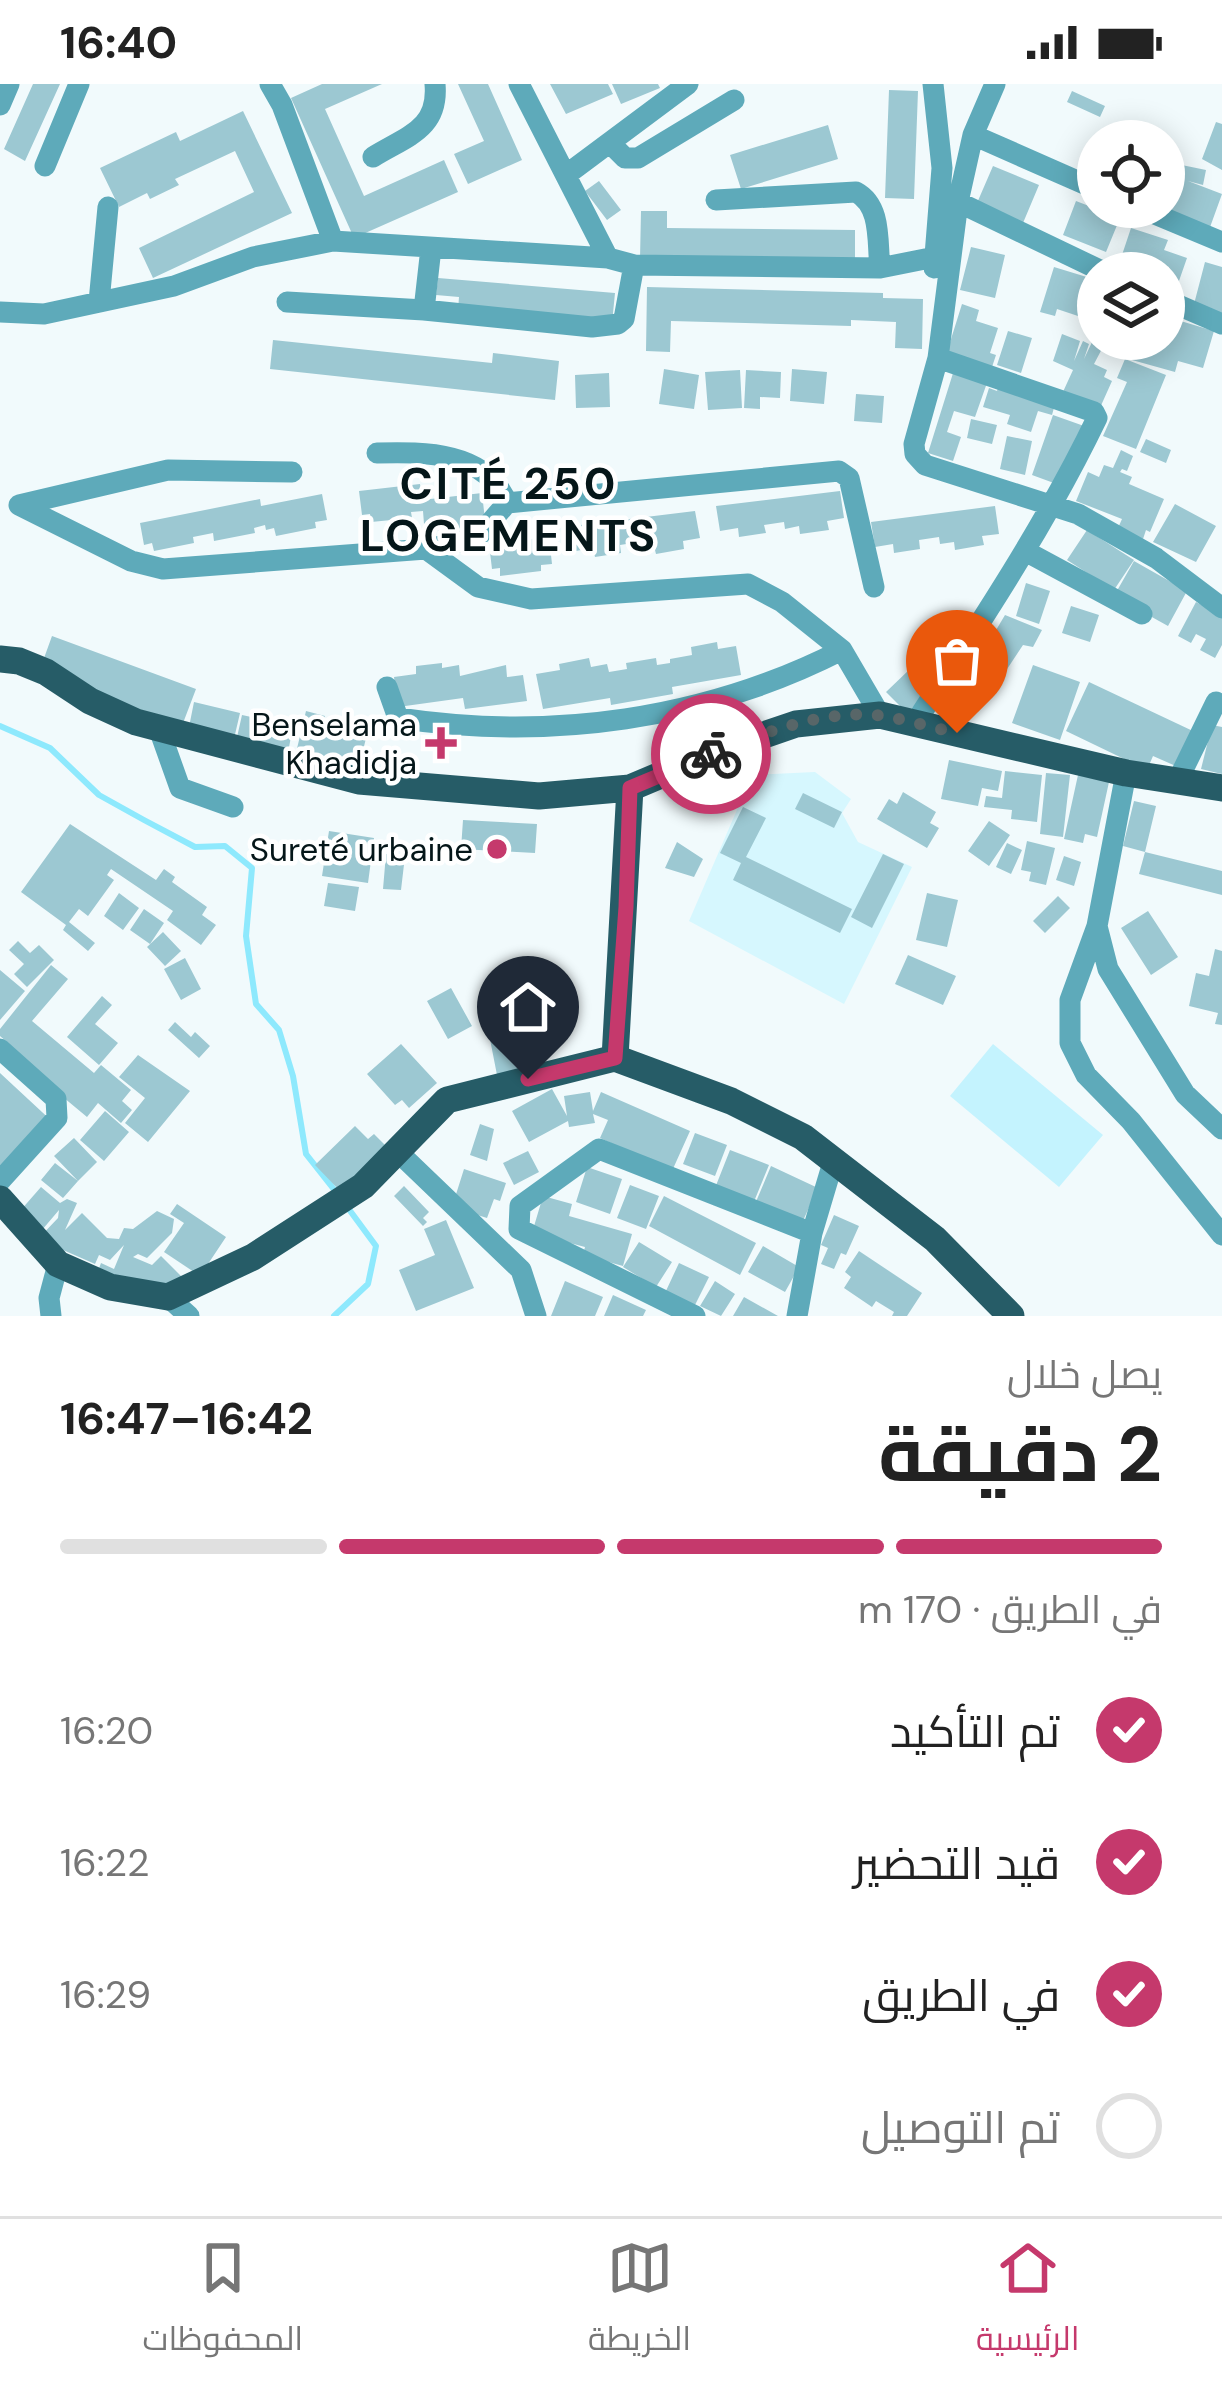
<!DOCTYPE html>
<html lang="ar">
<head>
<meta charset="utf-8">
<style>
  :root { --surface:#fff; --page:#f2f2f2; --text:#222; --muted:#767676; --line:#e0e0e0; --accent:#c5396c }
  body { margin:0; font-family:"DM Sans",Cairo,sans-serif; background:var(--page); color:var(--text); direction:rtl; height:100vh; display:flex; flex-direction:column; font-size:45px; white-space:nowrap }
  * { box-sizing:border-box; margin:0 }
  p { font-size:39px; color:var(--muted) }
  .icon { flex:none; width:66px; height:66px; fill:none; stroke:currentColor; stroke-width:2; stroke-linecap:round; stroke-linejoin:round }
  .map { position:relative; height:1232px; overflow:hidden; direction:ltr }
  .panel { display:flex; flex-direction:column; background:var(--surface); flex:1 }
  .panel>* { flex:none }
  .buttons { position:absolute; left:1077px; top:36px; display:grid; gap:24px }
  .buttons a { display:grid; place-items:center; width:108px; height:108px; border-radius:50%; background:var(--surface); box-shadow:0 6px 30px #0003; font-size:60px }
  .pin { position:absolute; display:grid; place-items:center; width:102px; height:102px; color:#fff; margin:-123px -51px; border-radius:50% 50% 50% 0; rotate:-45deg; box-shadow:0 0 12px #0007 }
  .pin .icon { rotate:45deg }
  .courier { position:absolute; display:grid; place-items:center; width:120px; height:120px; margin:-60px; border:9px solid #c5396c; border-radius:50%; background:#fff; color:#222; box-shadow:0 3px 15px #0007 }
  .overview em { font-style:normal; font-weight:700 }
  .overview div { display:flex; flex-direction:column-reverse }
  .overview { display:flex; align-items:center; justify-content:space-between; height:204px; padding:0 60px }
  h1 { font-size:78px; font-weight:700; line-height:90px }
  .bar { display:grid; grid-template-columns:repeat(4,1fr); gap:18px 12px; align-content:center; height:144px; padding:0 60px }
  .bar i { height:15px; border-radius:9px; background:var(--line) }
  .bar .active { background:var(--accent) }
  .bar p { grid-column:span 4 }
  ol { padding:0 60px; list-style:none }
  li { display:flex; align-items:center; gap:36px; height:132px }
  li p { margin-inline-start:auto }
  li .icon { padding:12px; border-radius:50%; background:var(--accent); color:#fff; stroke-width:4 }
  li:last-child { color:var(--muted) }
  li i { width:66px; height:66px; border:6px solid var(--line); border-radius:50% }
  .status { display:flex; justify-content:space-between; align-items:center; height:84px; padding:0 60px; background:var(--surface); direction:ltr }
  .status svg { height:33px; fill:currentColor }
  .tabs { display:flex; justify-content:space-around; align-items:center; height:168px; border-top:3px solid var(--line); background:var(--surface); font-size:33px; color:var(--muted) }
  .tabs a { display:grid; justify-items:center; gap:6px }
  .tabs .active { color:var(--accent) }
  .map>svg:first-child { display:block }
  .built { fill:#d6f7fe }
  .green { fill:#c4f3fe }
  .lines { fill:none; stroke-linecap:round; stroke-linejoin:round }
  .stream { stroke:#8ee9fd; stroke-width:6 }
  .building { fill:#9cc8d2 }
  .minor { stroke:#5eaaba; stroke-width:21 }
  .major { stroke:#265c67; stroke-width:27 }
  .done { stroke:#586668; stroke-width:12; stroke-dasharray:0 21.6 }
  .route { stroke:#c5396c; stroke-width:15 }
  .poi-dot { fill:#c5396c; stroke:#fff; stroke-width:4.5 }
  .labels { text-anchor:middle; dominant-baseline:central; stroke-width:9; stroke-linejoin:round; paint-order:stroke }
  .poi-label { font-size:33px; fill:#051619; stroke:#fff; text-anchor:end }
  .district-label { font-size:45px; font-weight:bold; letter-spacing:3px; fill:#051619; stroke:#fff }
</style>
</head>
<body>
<div class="status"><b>16:40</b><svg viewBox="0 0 49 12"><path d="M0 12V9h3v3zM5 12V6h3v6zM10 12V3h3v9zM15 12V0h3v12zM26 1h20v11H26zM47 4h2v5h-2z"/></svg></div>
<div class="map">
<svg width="1222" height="1232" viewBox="0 0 1222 1232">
  <rect width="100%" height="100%" fill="#f1fafc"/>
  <path class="built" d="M815,688L851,715L842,729L858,758L912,783L844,920L689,837L752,691Z"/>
  <path class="green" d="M993,960L1103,1051L1059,1103L950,1012Z"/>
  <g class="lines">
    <path class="stream" d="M0,642L50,664L99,711L144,736L195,763L225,762L252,784L246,852L256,920L279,946L293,992L306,1070L336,1108
      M334,1232L368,1200L376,1162L348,1124"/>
  </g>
  <path class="building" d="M33,0H60L25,77L4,65Z
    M322,0H382L325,25L364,112L444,76L458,108L354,154L291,14Z
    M458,0H488L522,76L468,100L454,70L484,57Z
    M550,0H608L613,10L566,30Z
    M612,0H658L660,4L621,20Z
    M889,6L918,7L914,115L885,114Z
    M1072,7L1105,22L1100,33L1067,18Z
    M243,27L292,129L153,194L139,164L254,108L235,67L175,95L179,101L150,115L147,109L119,123L100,84L176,48L180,57Z
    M1216,38L1222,40V86L1202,75Z
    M828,41L838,75L741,105L730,71Z
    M1172,79L1206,86L1203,101L1188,97L1222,110L1209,146L1164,124V89L1181,95L1182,90L1170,88Z
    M993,82L1039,101L1023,139L977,119Z
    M599,97L621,126L607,136L585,107Z
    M1076,117L1120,134L1106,168L1063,151Z
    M641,127H667V144L855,146V178L640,175Z
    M1131,144L1168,156L1164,166L1187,174L1173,214L1164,211L1169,183L1157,179L1155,186L1121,174Z
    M971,163L1005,171L995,214L960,206Z
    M1205,178L1222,183V233L1193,224Z
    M1054,183L1090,194L1078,232L1057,225L1055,232L1040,228Z
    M438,194L615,209L612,239L458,226L459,213L436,211Z
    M647,203L883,209V214L923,215L922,265L895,264L896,238L851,236V242L671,237L670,268L646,267Z
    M962,220L979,226L976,237L998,244L990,269L996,271L991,286L946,271Z
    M1164,232L1214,247L1203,284L1178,277L1175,288L1132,276L1135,266L1103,256L1164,255Z
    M1008,247L1032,254L1021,289L997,281Z
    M1062,250L1080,257L1074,277L1083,257L1089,260L1084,275L1093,256L1104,261L1094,280L1107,286L1104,293L1112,297L1099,326L1062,310L1073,286L1053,277Z
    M273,256L492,279L493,269L559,277L555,316L270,285Z
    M1125,275L1166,291L1136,365L1103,352L1127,298L1117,294Z
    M664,285L699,291L694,325L659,320Z
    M792,285L827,288L824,320L790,317Z
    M740,286L742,324L708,326L705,288Z
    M746,286L781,288L780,314L760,313V325L744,324Z
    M954,286L988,296L975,333L954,327L947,348L961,353L953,377L928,369Z
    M609,289L610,323L576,324L575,291Z
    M1000,298L1055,320L1052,331L1038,327L1031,348L1007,340L1010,331L983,323L989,304L997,307Z
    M856,310L884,312L882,339L854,337Z
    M1053,331L1084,342L1062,402L1032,391Z
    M971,335L997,341L992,360L967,354Z
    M1007,352L1032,357L1025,391L1000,385Z
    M1146,355L1171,366L1166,379L1140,368Z
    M1121,366L1133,372L1127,387L1122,385L1120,388L1132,393L1129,400L1164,415L1150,448L1146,446L1143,455L1118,444L1122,435L1076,417L1088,388L1099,393L1104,381L1113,384Z
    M420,400L422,416L482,409L485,436L473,437L474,443L433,447L432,439L424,440L423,427L411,428L412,434L371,438L370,430L362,431L359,407Z
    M840,407L844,434L827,437L829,446L800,450L799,442L785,445L784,438L764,441L766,449L739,453L738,444L720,447L716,422Z
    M322,410L327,436L315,438L316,444L276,452L274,444L266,446L265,441L254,444L255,449L214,457L213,449L193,453L194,459L154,467L152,459L144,461L140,439L260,415L261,422Z
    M1175,420L1216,442L1196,478L1153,458Z
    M995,422L999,450L982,452L984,461L955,466L954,458L940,460L939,453L919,456L920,465L894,469L893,460L875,463L871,438Z
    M695,427L700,454L683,457L684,465L656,470L654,462L640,464L639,458L620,461L621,469L595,473L593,464L576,467L572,442Z
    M1087,446L1134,476L1114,506L1067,476Z
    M549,453L552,480L541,481V487L500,492V484L492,485L489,460Z
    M1134,477L1187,507L1168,542L1114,512Z
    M1026,499L1050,507L1039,540L1016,532Z
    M1196,518L1222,532V561L1215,574L1200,566L1206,555L1196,550L1191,559L1178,552Z
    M1071,522L1099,531L1090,558L1062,549Z
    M1005,531L1042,546L1033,563L1023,561L986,617L952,608L968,578L976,580Z
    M52,552L196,605L180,647L39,588Z
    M717,558L718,565L736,562L741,591L672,603L673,610L611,621L610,614L543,625L536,590L560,586L559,580L589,574L591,583L607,580L609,588L627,585L626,579L656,574L657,581L670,579V575L692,571L691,563Z
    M442,579V584L459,581L460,592L506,581L507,593L523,591L527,617L465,625L463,614L398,623L394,593L416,590V582Z
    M1033,581L1080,598L1060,656L1012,639Z
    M911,584L932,605L907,629L886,608Z
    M1089,598L1195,648L1178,683L1153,672L1147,686L1066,647Z
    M194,618L240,629L233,659L188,648Z
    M306,627L325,632L323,639L367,650L360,679L341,675L338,687L294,677Z
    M242,631L293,642L287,674L235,662Z
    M1212,641L1222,643V690L1201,685Z
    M949,676L1002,687L998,707L982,704L978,722L941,715Z
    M1005,687L1042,691L1037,738L1011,735L1012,726L984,723L986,712L1002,714Z
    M1046,689L1070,691L1063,753L1040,750Z
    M1078,691L1109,698L1097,753L1085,750L1083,759L1064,755Z
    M903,708L936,728L930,739L939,744L927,764L877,735L889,715L897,720Z
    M803,709L842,728L834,744L795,725Z
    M1134,717L1156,722L1145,768L1123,762Z
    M743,723L766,734L746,773L852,825L840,849L733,796L741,779L720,769Z
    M463,736L537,740L535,769L461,765Z
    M989,737L1010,751L989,782L968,767Z
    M70,740L156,796L164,785L175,793L172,798L207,823L202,831L216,841L201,861L167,836L173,827L111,785L107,791L114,796L88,832L79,825L69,838L95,859L88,867L63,846L66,841L21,808Z
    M329,747L374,754L368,799L322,792Z
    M1027,757L1055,764L1046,801L1029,797L1031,788L1021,786Z
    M677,758L703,775L694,793L665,784Z
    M1007,759L1022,766L1011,790L996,783Z
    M1145,768L1222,787V811L1139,790Z
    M386,770L405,772L401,806L383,805Z
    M883,770L904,780L872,844L851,833Z
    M1064,772L1081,778L1074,802L1056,796Z
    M328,799L359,803L355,827L324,822Z
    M119,809L139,824L123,846L104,832Z
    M927,809L958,816L947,863L916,856Z
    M1058,812L1070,824L1045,849L1033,837Z
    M144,825L164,839L150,860L130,846Z
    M1148,827L1178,873L1151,891L1121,844Z
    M163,848L181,867L165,882L147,863Z
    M18,857L30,869L39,861L54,876L27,903L14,890L24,880L9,866Z
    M1215,865L1222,867V941L1215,940L1218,929L1189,922L1196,889L1209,892Z
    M908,871L956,892L943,921L895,900Z
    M185,874L201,905L181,916L164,885Z
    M51,881L68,895L32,937L94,989L101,981L131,1006L122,1017L132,1026L121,1039L98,1019L87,1033L4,964L8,959L0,952V945Z
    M0,886L25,907L0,936Z
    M451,904L472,942L448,955L427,917Z
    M102,912L112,921L95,940L118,959L99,981L67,953Z
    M527,937L536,983L497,991L488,945Z
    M175,938L191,953L195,948L210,962L199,974L168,946Z
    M401,960L437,999L409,1024L402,1016L395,1021L367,990Z
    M138,971L190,1007L148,1058L125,1039L145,1014L119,993Z
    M0,989L56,1041L0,1102Z
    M552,1005L567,1032L564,1012L590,1008L593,1027L601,1008L690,1047L672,1087L600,1054L608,1036L593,1030L595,1039L569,1043L568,1037L529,1058L512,1027Z
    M105,1027L129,1048L104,1077L80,1056Z
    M480,1040L494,1045L487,1077L470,1071Z
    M355,1042L368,1055L374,1050L388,1064L341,1108L315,1081Z
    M695,1049L727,1061L715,1092L683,1080Z
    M74,1054L97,1078L78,1097L54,1072Z
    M730,1066L769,1081L753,1120L715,1104Z
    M528,1067L539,1088L514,1101L503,1079Z
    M55,1079L78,1097L63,1114L41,1096Z
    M771,1082L818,1104L801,1141L755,1120Z
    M587,1083L622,1095L610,1130L576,1118Z
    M464,1085L506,1099L500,1117L494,1115L487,1134L452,1123Z
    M630,1101L659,1112L646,1145L617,1134Z
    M404,1102L429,1128L423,1134L427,1138L423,1142L394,1112Z
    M41,1103L60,1119L67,1115L77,1119L65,1146L82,1129L107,1154L119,1155L124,1144L133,1145L157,1127L174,1135L172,1149L147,1174L138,1170L133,1173L152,1181L161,1172L184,1195L167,1205L97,1190L101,1179L114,1185L124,1161L110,1176L99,1171L95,1180L38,1155L58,1134L59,1126L42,1146L20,1127Z
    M543,1112L572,1120L569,1132L632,1150L623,1182L583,1171L585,1163L532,1149Z
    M664,1112L756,1159L740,1191L649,1142Z
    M177,1120L226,1153L200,1192L164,1168L184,1139L170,1130Z
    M834,1131L859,1142L846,1171L841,1169L834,1185L821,1180L828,1164L821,1161Z
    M446,1136L474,1204L416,1227L399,1186L435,1171L424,1145Z
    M639,1158L672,1178L656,1203L623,1183Z
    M763,1162L799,1183L785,1208L748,1188Z
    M859,1167L922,1209L907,1232H892L894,1228L876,1217L872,1223L844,1204L851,1193L845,1188Z
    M679,1179L709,1193L694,1223L665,1209Z
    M565,1197L603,1213L595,1232H551Z
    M715,1197L735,1210L721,1232L700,1222Z
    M613,1211L646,1226L643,1232H604Z
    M744,1213L778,1232H733Z"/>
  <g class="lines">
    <path class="minor" d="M270,0L282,21L333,157
      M519,0L608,174
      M933,0L942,84L934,184
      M995,0L973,51L1098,106
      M0,21L9,0
      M973,51L958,118L938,274L914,360L915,370L925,381L1078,430L1156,474L1222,524
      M610,59L625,74H638L734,16
      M373,73C407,52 439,45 435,0
      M45,82L79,0
      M566,91L688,0
      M716,116L856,108C882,122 877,158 880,184
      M958,118L1106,189
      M1138,123L1222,158
      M1164,215L1222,240
      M99,218L108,123
      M287,218L424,226L592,243L618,240L624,235L634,181
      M424,226L431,164
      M0,228L44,230L174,202L253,173L333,157L608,174L634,181L880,184L935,173
      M377,369C425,368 486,367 507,419
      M292,388L168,386L19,421L131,477L163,485L426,465L476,455L507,419L839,387L849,394L874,503
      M426,465L478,503L531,515L748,500L782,518L842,566L880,631
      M1027,468L1142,530
      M387,603L398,634C550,657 705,636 842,566
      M915,639C980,539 1045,442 1097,334L1094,328L938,274
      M159,645L180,704L233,723
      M1126,689L1097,842L1108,885L1185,1010L1222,1045
      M1178,696L1216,618
      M1097,842L1070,916V959L1086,991L1131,1037L1222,1151
      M0,965L56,1015L57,1034L0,1097
      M398,1068L521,1186L536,1232
      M168,1213L189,1232
      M51,1232L49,1214L58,1180
      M695,1232L519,1145L520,1122L599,1065L812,1149
      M797,1232L812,1149L834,1075"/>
    <path class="major" d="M0,575L19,577L46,588L90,617L136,638L359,697L539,712L630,704L720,666L796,640L880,631L1126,689L1222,704
      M615,974L630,704
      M0,1115L58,1180L110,1203L168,1213L253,1173L363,1102L447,1016L615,974L731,1017L803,1053L935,1155L1011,1232"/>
  </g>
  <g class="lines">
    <path class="done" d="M711,670C762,649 827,624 884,632C908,636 933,644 957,649"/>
    <path class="route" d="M528,995L615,974L626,823L630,704L711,670"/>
  </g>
  <g class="poi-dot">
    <path d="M435 641h12v12h12v12h-12v12h-12v-12h-12v-12h12z"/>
    <circle cx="497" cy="765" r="12"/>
  </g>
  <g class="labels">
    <g class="poi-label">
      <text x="417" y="640">Benselama<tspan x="417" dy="38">Khadidja</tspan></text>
      <text x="473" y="765">Sureté urbaine</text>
    </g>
    <g class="district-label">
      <text x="509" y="399">CITÉ 250<tspan x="509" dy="52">LOGEMENTS</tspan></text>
    </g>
  </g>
</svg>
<div class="buttons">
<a><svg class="icon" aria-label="locate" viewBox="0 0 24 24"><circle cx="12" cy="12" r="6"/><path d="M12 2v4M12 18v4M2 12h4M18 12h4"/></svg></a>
<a><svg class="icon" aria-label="layers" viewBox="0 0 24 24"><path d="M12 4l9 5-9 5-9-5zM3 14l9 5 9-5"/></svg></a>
</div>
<div class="pin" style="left:957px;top:649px;background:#ea580c"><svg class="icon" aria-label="bag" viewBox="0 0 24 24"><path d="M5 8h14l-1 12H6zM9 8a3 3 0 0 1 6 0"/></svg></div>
<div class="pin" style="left:528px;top:995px;background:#1f2937"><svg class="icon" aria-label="home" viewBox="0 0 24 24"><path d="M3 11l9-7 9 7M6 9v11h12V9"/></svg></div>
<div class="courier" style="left:711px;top:670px"><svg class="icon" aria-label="bike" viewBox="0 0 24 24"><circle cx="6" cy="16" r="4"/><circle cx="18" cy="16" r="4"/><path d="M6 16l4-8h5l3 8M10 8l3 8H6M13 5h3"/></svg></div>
</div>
<section class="panel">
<div class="overview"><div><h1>2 دقيقة</h1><p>يصل خلال</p></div><em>16:42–16:47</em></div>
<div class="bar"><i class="active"></i><i class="active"></i><i class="active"></i><i></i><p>في الطريق · 170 m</p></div>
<ol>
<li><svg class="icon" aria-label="check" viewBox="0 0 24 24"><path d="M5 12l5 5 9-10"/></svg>تم التأكيد<p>16:20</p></li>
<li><svg class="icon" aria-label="check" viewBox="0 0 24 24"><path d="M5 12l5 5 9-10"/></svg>قيد التحضير<p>16:22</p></li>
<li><svg class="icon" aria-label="check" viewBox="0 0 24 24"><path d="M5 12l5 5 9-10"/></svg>في الطريق<p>16:29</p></li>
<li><i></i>تم التوصيل</li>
</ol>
</section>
<nav class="tabs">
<a class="active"><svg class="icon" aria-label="home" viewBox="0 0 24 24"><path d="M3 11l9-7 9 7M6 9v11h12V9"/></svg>الرئيسية</a>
<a><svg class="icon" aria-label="map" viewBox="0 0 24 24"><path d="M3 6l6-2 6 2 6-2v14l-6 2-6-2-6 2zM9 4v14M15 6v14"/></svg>الخريطة</a>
<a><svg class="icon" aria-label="saved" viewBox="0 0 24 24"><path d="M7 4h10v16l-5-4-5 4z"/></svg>المحفوظات</a>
</nav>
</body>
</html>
